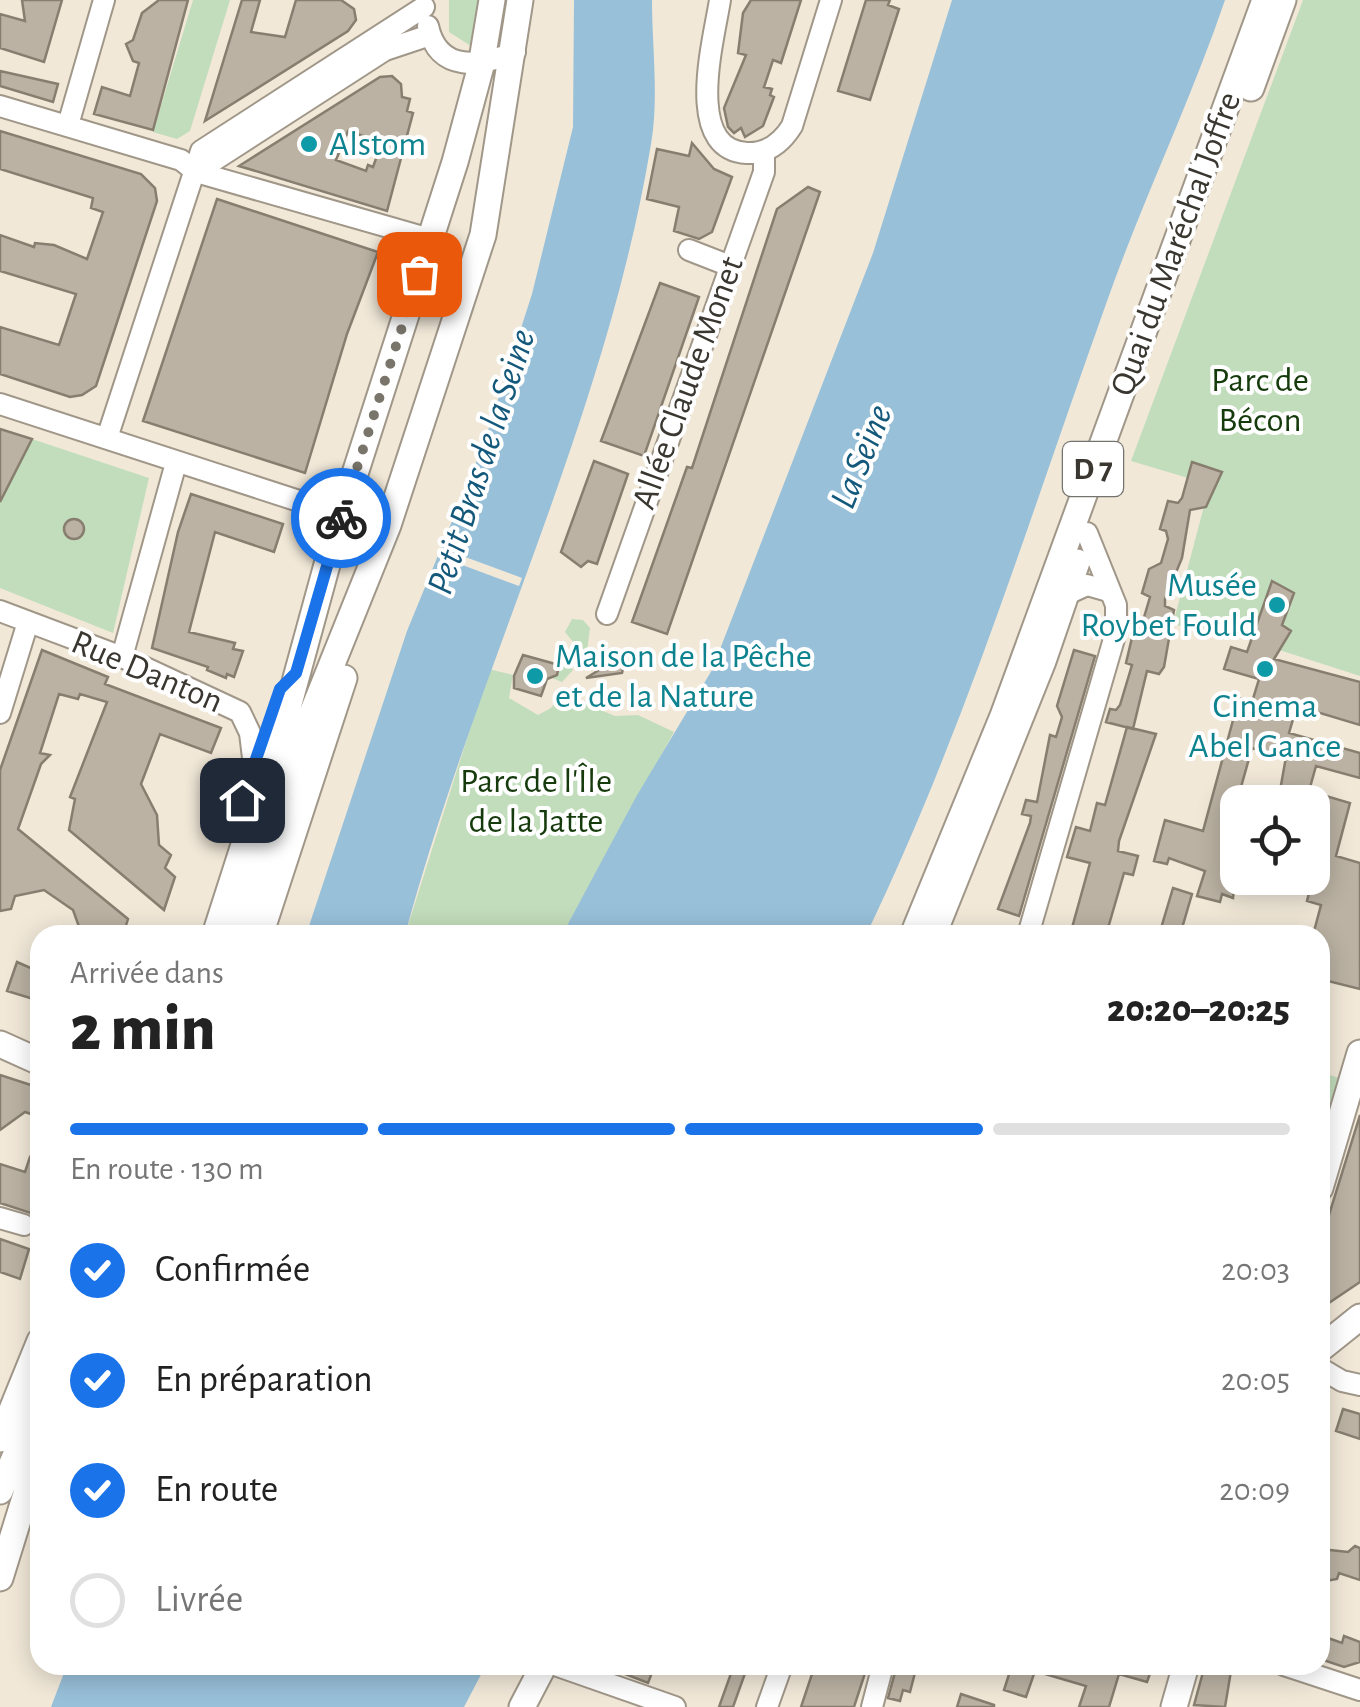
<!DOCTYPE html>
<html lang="fr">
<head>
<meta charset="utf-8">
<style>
  :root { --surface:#fff; --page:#f6f6f6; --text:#222; --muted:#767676; --line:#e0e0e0; --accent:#1a73e8 }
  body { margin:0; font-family:"Alegreya Sans",sans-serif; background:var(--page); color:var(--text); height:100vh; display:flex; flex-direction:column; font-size:38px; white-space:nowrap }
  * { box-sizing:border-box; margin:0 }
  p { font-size:32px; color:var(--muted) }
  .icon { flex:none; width:55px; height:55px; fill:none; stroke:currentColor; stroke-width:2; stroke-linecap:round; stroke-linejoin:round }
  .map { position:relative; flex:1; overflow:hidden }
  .sheet { position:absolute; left:30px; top:925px; width:1300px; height:750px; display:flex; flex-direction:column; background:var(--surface); border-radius:30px; box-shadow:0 5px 25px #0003 }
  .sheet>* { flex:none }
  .tools { position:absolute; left:1220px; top:785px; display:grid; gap:20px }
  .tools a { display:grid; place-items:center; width:110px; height:110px; border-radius:20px; background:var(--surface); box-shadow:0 5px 25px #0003; font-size:50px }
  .pin { position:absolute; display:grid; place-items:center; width:85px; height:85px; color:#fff; margin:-42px; border-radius:20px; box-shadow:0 5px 15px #0006 }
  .courier { position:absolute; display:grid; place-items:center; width:100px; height:100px; margin:-50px; border:8px solid #1a73e8; border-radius:50%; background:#fff; color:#222; box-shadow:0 2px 12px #0007 }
  .head em { font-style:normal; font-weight:800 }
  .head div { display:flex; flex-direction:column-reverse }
  .head { display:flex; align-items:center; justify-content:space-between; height:170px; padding:0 40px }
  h1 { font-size:65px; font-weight:800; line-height:75px }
  .bar { display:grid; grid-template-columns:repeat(4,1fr); gap:15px 10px; align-content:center; height:120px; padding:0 40px }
  .bar i { height:12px; border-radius:8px; background:var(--line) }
  .bar .current { background:var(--accent) }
  .bar p { grid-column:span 4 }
  ol { padding:0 40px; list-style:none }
  li { display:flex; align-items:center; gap:30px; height:110px }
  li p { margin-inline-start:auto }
  li .icon { padding:10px; border-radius:50%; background:var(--accent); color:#fff; stroke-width:4 }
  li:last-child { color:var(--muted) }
  li i { width:55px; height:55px; border:5px solid var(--line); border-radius:50% }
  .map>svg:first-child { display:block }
  .green { fill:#c2ddbb }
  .water { fill:#98c0d9 }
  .pier { fill:#f1e8d8 }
  .building { fill:#bbb2a3; stroke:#877e70; stroke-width:2.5; fill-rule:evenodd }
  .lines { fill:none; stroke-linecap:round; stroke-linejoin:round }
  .minor-casing { stroke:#a09789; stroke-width:24 }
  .major-casing { stroke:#a09789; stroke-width:29 }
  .minor { stroke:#fff; stroke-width:20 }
  .major { stroke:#fff; stroke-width:25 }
  .done { stroke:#7a756b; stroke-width:10; stroke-dasharray:0 18 }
  .route { stroke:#1a73e8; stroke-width:12 }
  .culture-dot { fill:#0f9aa8; stroke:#fff; stroke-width:4 }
  .labels { text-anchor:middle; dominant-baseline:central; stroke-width:8; stroke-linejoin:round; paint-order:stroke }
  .shield { fill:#fff; stroke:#75736f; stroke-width:2.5 }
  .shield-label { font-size:32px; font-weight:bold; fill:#3a3731 }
  .culture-label { font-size:35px; fill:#0d838f; stroke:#fff; text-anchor:start }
  .street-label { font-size:35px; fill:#3a3731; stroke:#fff }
  .park-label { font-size:35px; fill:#153a0b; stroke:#fff }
  .water-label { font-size:38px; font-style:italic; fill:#14597b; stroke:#fff }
</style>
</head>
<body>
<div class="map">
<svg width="1360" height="1707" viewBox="0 0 1360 1707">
  <rect width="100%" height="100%" fill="#f1e8d8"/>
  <path class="green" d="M193,0H230L190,131L177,139L153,132Z
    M449,0H484L474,48L449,32Z
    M1303,0H1360V676L1220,631L1218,636L1173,624L1204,506L1205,483L1131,461Z
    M32,439L149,478L113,633L0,588V502Z
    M572,619L583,620L590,628L586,658L565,632Z
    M563,653L573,670L562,682L552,678L559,671L556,654Z
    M489,669L513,675L509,698L538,715L551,708L562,694L615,716L638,715L674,732L562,935H405Z
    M1320,1072L1339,1078L1323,1131L1320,1130Z"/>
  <path class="water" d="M574,0H652C652,46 659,99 651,144C606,417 477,668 405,935H306L407,631L483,446L532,294L573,127Z
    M952,0H1225C1190,103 1142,201 1106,304C1030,516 964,732 866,935H562L636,797L712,670L873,253Z
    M67,1665H486L464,1707H51Z"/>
  <path class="pier" d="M441,548L522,578L519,586L438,556Z"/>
  <path class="building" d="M22,0H62L44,62L0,48V14L25,21Z
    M159,0H188L153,130L94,114L102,87L130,96L139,63L133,61L126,44L133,40L142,13Z
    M242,0H260L251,32L285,37L296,0H341L354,9L356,20L348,31L205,121Z
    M751,0H801L781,63L773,60L764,87L772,89L770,95L774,97L763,126L745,137L741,128L734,133L728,127L724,108L746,55L738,53L743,13Z
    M866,0H890L888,5L899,9L870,100L838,91Z
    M0,71L58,84L53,102L0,86Z
    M392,76L401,84L402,97L410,99L407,111L413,113L387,211L239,166L380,77ZM348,131L382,142L373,167L368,165L366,171L336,160Z
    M0,131L141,174L155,188L157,201L96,386L82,395L70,397L0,374V327L59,345L76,294L0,271V235L34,247L35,243L54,245L87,259L103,212L91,208L93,198L0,169Z
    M692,143L714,169L732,177L712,232L699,239L674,231L679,207L647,199L657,149L689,156Z
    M808,187L820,192L667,634L632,622L687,467L692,468L777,209Z
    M217,199L378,252L347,334L305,473L143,421Z
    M660,283L699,297L644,456L601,441Z
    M0,429L32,439L0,502Z
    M594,461L628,474L597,564L588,561L581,567L561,552Z
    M1192,462L1222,472L1206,507L1190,510L1182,558L1165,599V606L1174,610L1164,667L1159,674L1147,671L1133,729L1106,722L1110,709L1116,710L1120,705L1132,665L1126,663L1135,625L1142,624L1150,597L1142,593L1149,569L1161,563L1168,539L1166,531L1160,529L1168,501L1178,503L1182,498Z
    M191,494L283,524L274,552L215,532L189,632L235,643L233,649L243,651L234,677L227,674L226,678L207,670L208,667L152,648L178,532Z
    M64 529a10 10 0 1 1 20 0a10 10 0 1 1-20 0Z
    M1272,581L1294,593L1282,625L1291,631L1274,659L1360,682V725L1297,706L1289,733L1360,753V778L1316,766L1309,791L1350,803L1336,856L1360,863V989L1320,979V935H1313L1321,905L1307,901L1309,893L1265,881L1266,878H1312V802H1278L1286,757L1252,748L1223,851L1238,856L1233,898L1222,894L1220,902L1197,896L1205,871L1169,858L1167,864L1154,861L1165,820L1203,831L1239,698L1252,702L1259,679L1224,669L1231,647L1247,652Z
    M42,650L108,677L105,684L221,728L211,753L160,734L141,784L157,815L159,845L171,855L165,868L175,877L164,910L69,830L75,799L70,797L107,702L80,694L78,699L59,694L40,753L50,755L41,764L18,829L128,919L123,935H82L73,910L44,890L15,896L11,909L0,911V770Z
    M1074,650L1095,656L1019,916L998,909L1030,823L1031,816L1022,814L1026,800L1037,802L1050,735L1056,737L1062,717L1057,706Z
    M627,653L622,673L586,678Z
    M523,655L559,665L557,675L547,679L541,696L514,688V676Z
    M1127,727L1156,734L1119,841L1118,851L1138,856L1133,875L1124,873L1106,935H1070L1090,863L1067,857L1076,827L1090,831L1097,803L1105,805Z
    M1173,888L1192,894L1180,935H1159Z
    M17,962L40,972V1001L7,991Z
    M0,1075L40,1088V1117L25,1112L0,1130Z
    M1360,1115V1282L1320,1309V1244Z
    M30,1157L40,1161V1216L0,1203V1164L25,1172Z
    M0,1239L29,1249L20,1279L0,1272Z
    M1343,1409L1360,1414V1439L1336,1431Z
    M1355,1546L1360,1548V1580L1339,1573L1337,1579L1320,1582V1549L1348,1552Z
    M1344,1636L1360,1642V1662L1344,1667L1320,1659L1325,1637L1342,1643Z
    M602,1665H655L648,1683Z
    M734,1665H748L733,1707H719Z
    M815,1665H851L866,1670L854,1707H801Z
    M897,1665H917L910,1692L903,1690L900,1701L888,1698Z
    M1012,1665H1086L1102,1670L1099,1665H1153L1147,1682L1119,1674L1109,1707H1079L1086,1686L1035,1671L1026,1697L1004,1690Z
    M1205,1665H1232L1225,1707L1194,1705Z
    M961,1694L994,1705V1707H957Z"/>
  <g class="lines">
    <g class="minor-casing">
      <path id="minor" d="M720,0C714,39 683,150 747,153C768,154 782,142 792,126L831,0
        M428,26C438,74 482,66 515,52
        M0,106L181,160L196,172L430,239
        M68,125L104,0
        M196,172L385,50L430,35
        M689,250L730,266
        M0,404L342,515
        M107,438L201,151L424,7
        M1065,595L1087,585L1108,591
        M0,611L122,657L240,712L250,733L254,766
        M607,614L764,172V151
        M122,657L176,463
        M0,713L28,622
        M1028,935L1116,632V605L1087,533
        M0,1218L24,1225
        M1320,1368L1342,1381L1360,1385
        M555,1665L675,1707
        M1284,1665L1360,1690
        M767,1707L782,1665
        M872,1707L883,1665"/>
    </g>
    <g class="major-casing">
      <path id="major" d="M1251,88L1283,0
        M215,935L287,711L334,539L455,162L481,66L492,0
        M236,935L280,793L388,525L483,235L520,0
        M260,935L344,678
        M913,935L1003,716L1265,0
        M933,935L1043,661L1077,562
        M0,1044L40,1062
        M1320,1188L1360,1053
        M1320,1349L1360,1317
        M0,1439L40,1341
        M0,1491L40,1399
        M0,1578L40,1449
        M522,1707L544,1665
        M1174,1707L1186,1665"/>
    </g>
    <use href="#minor" class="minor"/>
    <use href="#major" class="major"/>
  </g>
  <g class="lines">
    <path class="done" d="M341,518L419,274"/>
    <path class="route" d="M242,800L280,689L296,673L341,518"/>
  </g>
  <g class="culture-dot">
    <circle cx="309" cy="144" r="10"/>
    <circle cx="1277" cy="605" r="10"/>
    <circle cx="1265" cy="669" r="10"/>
    <circle cx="535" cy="676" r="10"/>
  </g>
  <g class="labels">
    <rect class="shield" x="1063" y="442" width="60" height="54" rx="8"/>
    <g class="shield-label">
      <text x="1093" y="469">D 7</text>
    </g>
    <g class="culture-label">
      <text x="329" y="144">Alstom</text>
      <text x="1257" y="585" text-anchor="end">Musée<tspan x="1257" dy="40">Roybet Fould</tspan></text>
      <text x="555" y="656">Maison de la Pêche<tspan x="555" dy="40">et de la Nature</tspan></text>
      <text x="1265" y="706" text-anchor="middle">Cinema<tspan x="1265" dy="40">Abel Gance</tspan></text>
    </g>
    <g class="street-label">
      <text transform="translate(1176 244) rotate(-70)">Quai du Maréchal Joffre</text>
      <text transform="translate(688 383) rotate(-70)">Allée Claude Monet</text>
      <text transform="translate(147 672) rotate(23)">Rue Danton</text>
    </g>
    <g class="park-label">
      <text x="1260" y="380">Parc de<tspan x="1260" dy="40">Bécon</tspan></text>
      <text x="536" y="781">Parc de l'Île<tspan x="536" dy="40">de la Jatte</tspan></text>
    </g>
    <g class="water-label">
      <text transform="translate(862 457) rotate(-68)">La Seine</text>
      <text transform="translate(482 462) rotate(-72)">Petit Bras de la Seine</text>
    </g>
  </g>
</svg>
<div class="tools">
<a><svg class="icon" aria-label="locate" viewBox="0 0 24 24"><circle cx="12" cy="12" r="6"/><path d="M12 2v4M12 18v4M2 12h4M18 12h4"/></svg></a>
</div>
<div class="pin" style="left:419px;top:274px;background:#ea580c"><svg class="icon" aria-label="bag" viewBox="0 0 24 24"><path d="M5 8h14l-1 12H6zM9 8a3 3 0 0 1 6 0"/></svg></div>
<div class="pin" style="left:242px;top:800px;background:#1f2937"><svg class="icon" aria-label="home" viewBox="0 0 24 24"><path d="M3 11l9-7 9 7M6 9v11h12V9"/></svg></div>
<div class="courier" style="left:341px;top:518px"><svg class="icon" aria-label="bike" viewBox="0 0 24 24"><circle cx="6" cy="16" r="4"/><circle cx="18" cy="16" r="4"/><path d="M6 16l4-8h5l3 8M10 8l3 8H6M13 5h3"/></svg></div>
<section class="sheet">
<div class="head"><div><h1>2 min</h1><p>Arrivée dans</p></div><em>20:20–20:25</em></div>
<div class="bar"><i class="current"></i><i class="current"></i><i class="current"></i><i></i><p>En route · 130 m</p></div>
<ol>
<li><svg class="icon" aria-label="check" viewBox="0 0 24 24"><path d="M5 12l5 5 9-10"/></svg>Confirmée<p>20:03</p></li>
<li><svg class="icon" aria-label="check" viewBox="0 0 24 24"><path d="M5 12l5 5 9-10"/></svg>En préparation<p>20:05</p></li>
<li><svg class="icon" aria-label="check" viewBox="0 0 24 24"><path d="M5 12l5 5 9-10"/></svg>En route<p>20:09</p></li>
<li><i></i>Livrée</li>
</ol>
</section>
</div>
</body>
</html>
